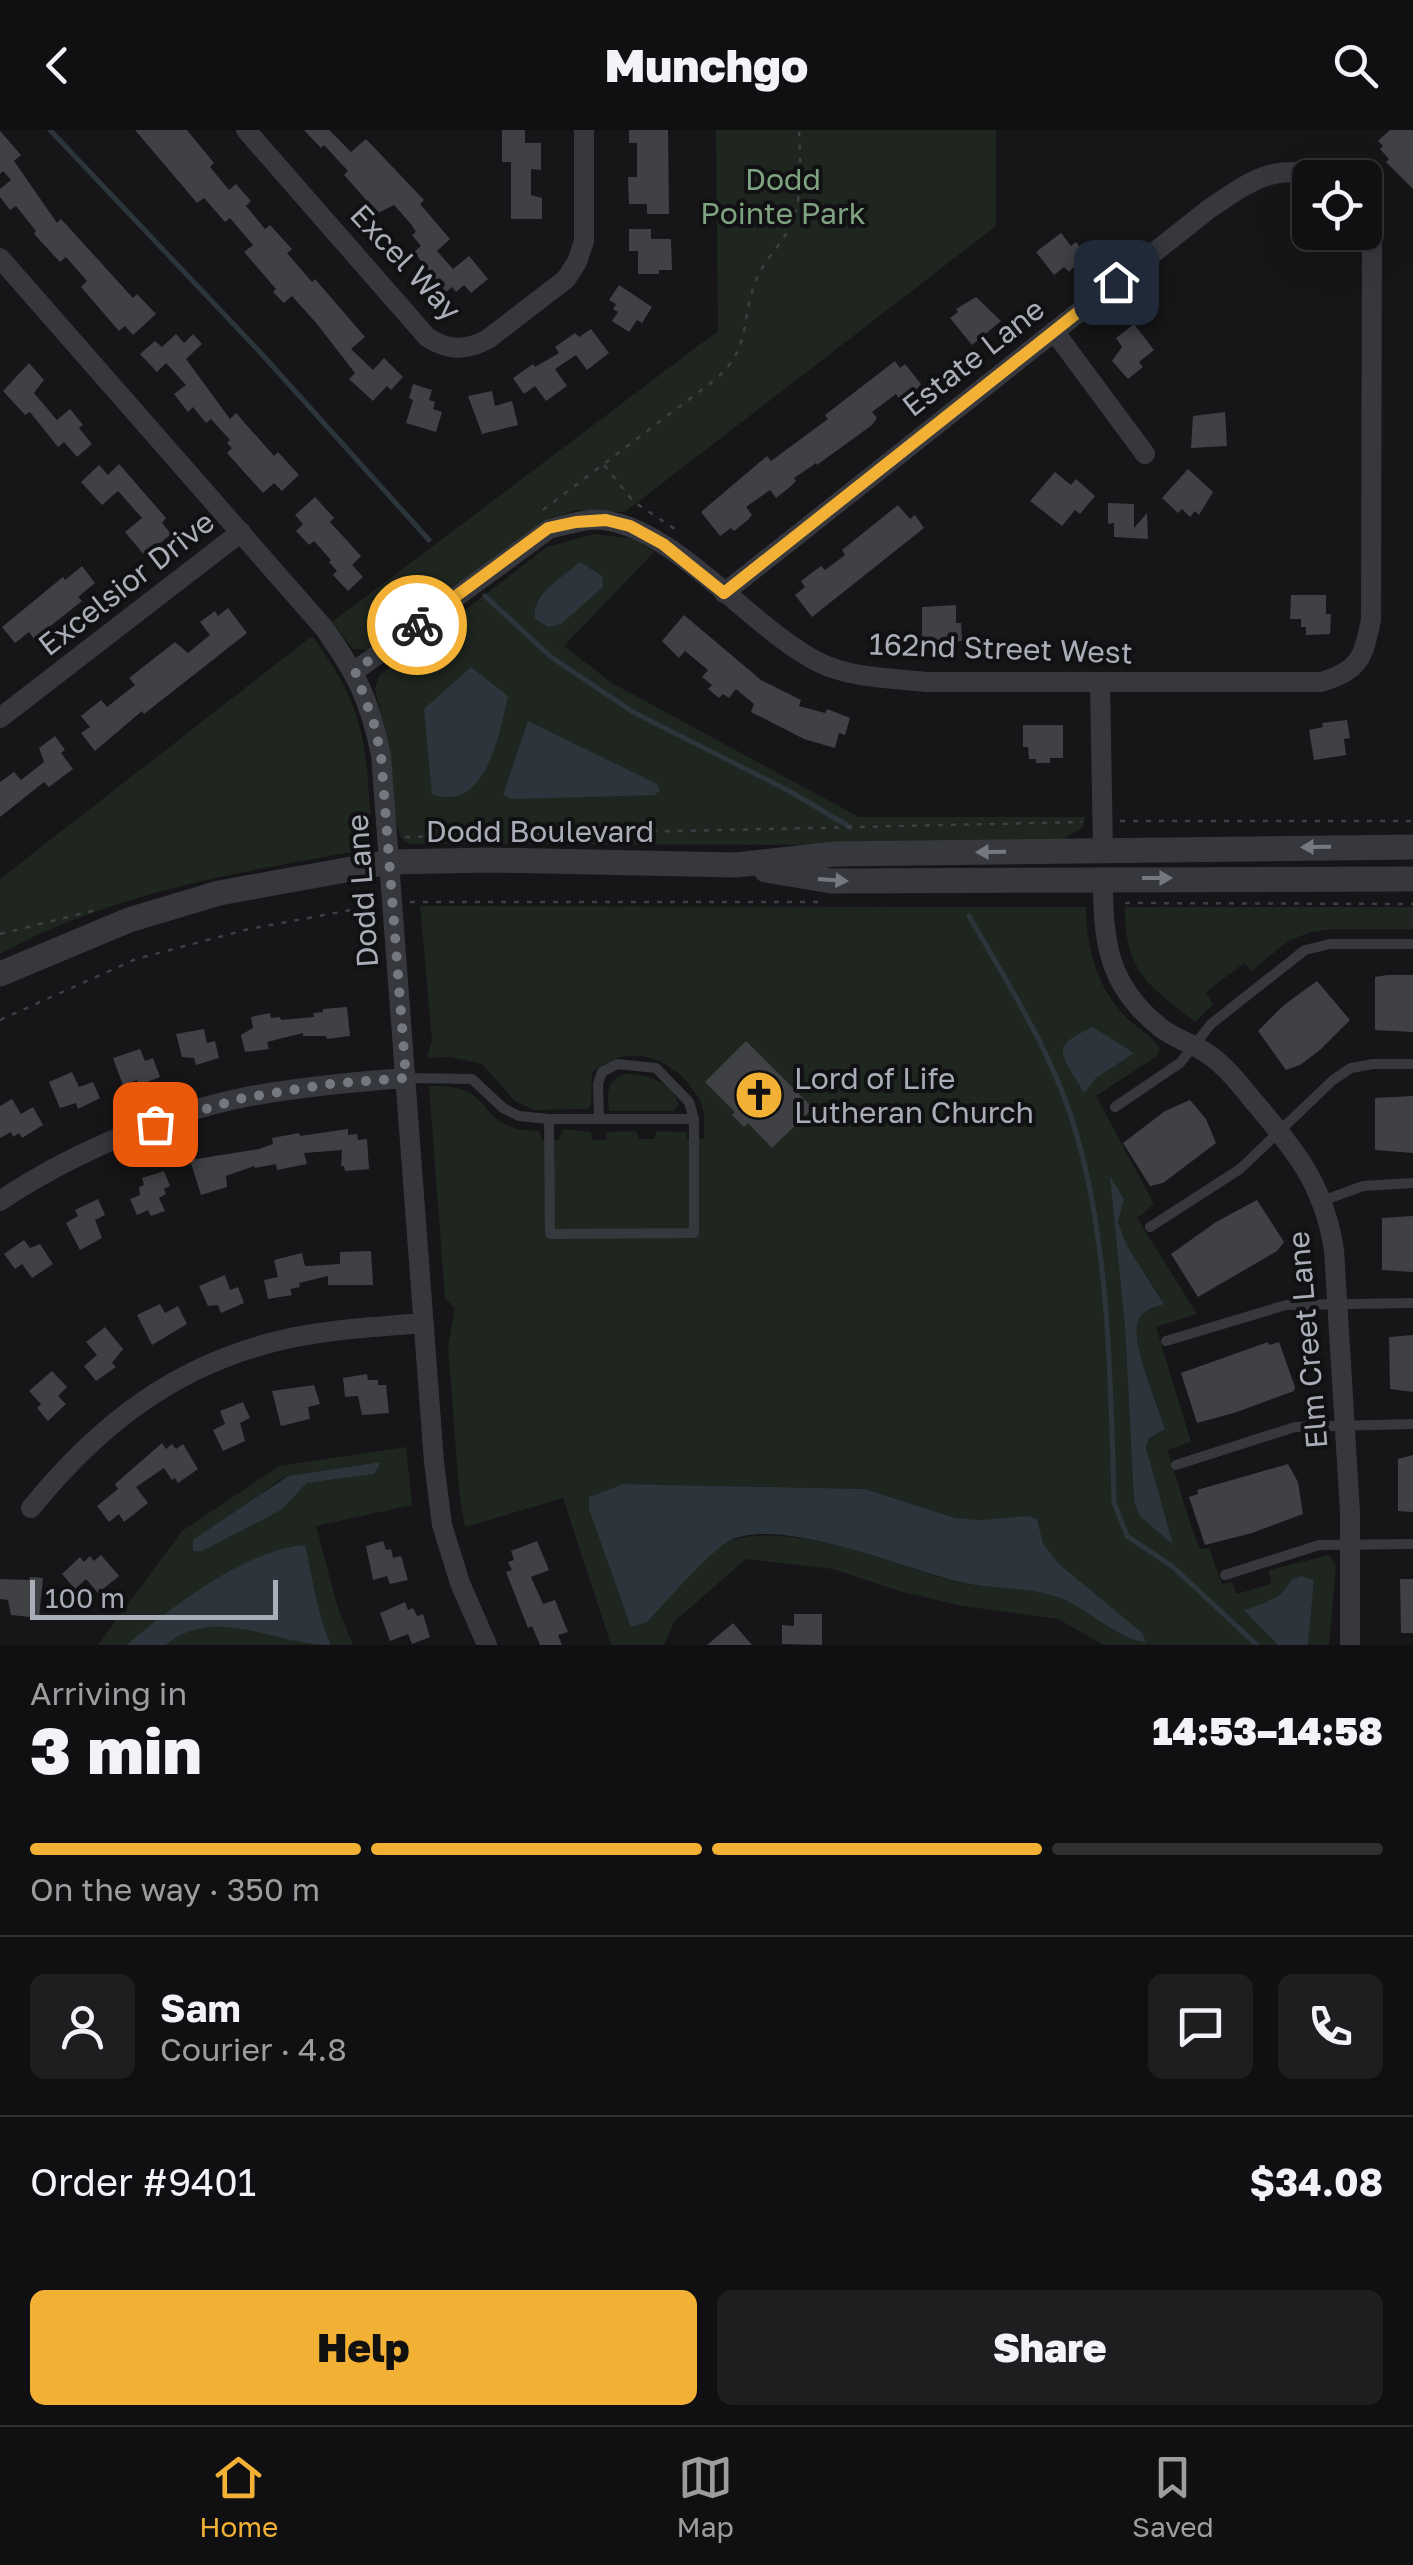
<!DOCTYPE html>
<html lang="en">
<head>
<meta charset="utf-8">
<style>
  :root { --surface:#101012; --page:#1e1e20; --text:#f1f3f6; --muted:#9c9d9f; --line:#303032; --accent:#f2b134 }
  body { margin:0; font-family:"Golos Text",sans-serif; background:var(--page); color:var(--text); height:100vh; display:flex; flex-direction:column; font-size:38px; white-space:nowrap }
  * { box-sizing:border-box; margin:0 }
  p { font-size:32px; color:var(--muted) }
  .icon { flex:none; width:55px; height:55px; fill:none; stroke:currentColor; stroke-width:2; stroke-linecap:round; stroke-linejoin:round }
  .map { position:relative; height:1515px; overflow:hidden }
  .drawer { display:flex; flex-direction:column; background:var(--surface); flex:1 }
  .drawer>* { flex:none }
  .controls { position:absolute; left:1292px; top:30px; display:grid; gap:20px }
  .controls a { display:grid; place-items:center; width:90px; height:90px; border-radius:15px; background:var(--surface); box-shadow:0 10px 40px #0002,0 0 0 2px var(--line); font-size:50px }
  .scale { position:absolute; left:30px; bottom:25px; width:248px; box-sizing:border-box; padding-left:10px; border:5px solid #a8adb8; border-top:0; font-size:28px; line-height:35px; white-space:nowrap; color:#a8adb8; -webkit-text-stroke:8px #111113; paint-order:stroke }
  .pin { position:absolute; display:grid; place-items:center; width:85px; height:85px; color:#fff; margin:-42px; border-radius:20px; box-shadow:0 5px 15px #0006 }
  .courier { position:absolute; display:grid; place-items:center; width:100px; height:100px; margin:-50px; border:8px solid #f2b134; border-radius:50%; background:#fff; color:#222; box-shadow:0 2px 12px #0007 }
  .headline em { font-style:normal; font-weight:800 }
  .headline div { display:flex; flex-direction:column-reverse }
  .headline { display:flex; align-items:center; justify-content:space-between; height:170px; padding:0 30px }
  h1 { font-size:65px; font-weight:800; line-height:75px }
  .bar { display:grid; grid-template-columns:repeat(4,1fr); gap:15px 10px; align-content:center; height:120px; padding:0 30px }
  .bar i { height:12px; border-radius:8px; background:var(--line) }
  .bar .selected { background:var(--accent) }
  .bar p { grid-column:span 4 }
  .line { display:flex; align-items:center; gap:25px; padding:0 30px; border-top:2px solid var(--line) }
  .line div { flex:1 }
  .round { display:grid; place-items:center; flex:none; width:105px; height:105px; border-radius:15px; background:var(--page) }
  .button { display:flex; gap:20px; margin-top:auto; padding:20px 30px }
  .button a { flex:1; height:115px; border-radius:15px; background:var(--accent); color:#111; font-size:40px; font-weight:800; line-height:115px; text-align:center }
  .button a+a { background:var(--page); color:var(--text) }
  header { display:flex; justify-content:space-between; align-items:center; height:130px; padding:0 30px; background:var(--surface); font-size:45px; font-weight:800 }
  .tab-bar { display:flex; justify-content:space-around; align-items:center; height:140px; border-top:2px solid var(--line); background:var(--surface); font-size:28px; color:var(--muted) }
  .tab-bar a { display:grid; justify-items:center; gap:5px }
  .tab-bar .selected { color:var(--accent) }
  .map>svg:first-child { display:block }
  .green { fill:#1e261f; fill-rule:evenodd }
  .water { fill:#2c353c }
  .lines { fill:none; stroke-linecap:round; stroke-linejoin:round }
  .stream { stroke:#2c353c; stroke-width:5 }
  .building { fill:#404145 }
  .path { stroke:#3d3f44; stroke-width:2.5; stroke-dasharray:5 8; stroke-linecap:butt }
  .service { stroke:#37383d; stroke-width:10 }
  .minor { stroke:#37383d; stroke-width:20 }
  .tertiary { stroke:#37383d; stroke-width:25 }
  .oneway { fill:#757881 }
  .done { stroke:#757880; stroke-width:10; stroke-dasharray:0 18 }
  .route { stroke:#f2b134; stroke-width:12 }
  .labels { text-anchor:middle; dominant-baseline:central; stroke-width:8; stroke-linejoin:round; paint-order:stroke }
  .park-label { font-size:30px; fill:#7fa381; stroke:#111113 }
  .street-label { font-size:30px; fill:#a8adb8; stroke:#111113 }
  .poi-label { font-size:30px; fill:#a8adb8; stroke:#111113; text-anchor:start }
</style>
</head>
<body>
<header><svg class="icon" aria-label="back" viewBox="0 0 24 24"><path d="M15 5l-7 7 7 7"/></svg>Munchgo<svg class="icon" aria-label="search" viewBox="0 0 24 24"><circle cx="10" cy="10" r="6"/><path d="M15 15l6 6"/></svg></header>
<div class="map">
<svg width="1413" height="1515" viewBox="0 0 1413 1515">
  <rect width="100%" height="100%" fill="#161618"/>
  <path class="green" d="M716,0H996V96L625,382L577,380L546,389L371,520L353,519L332,492L718,201Z
    M594,404L635,409L654,422L564,516L612,553L859,687H1085L1083,697L1060,711L946,715L410,714L401,708L396,693L390,617L375,559L379,546L547,417Z
    M312,506C354,563 365,595 369,666C370,683 374,705 364,720C240,742 112,762 0,824V749Z
    M420,776L1086,777C1086,817 1097,857 1125,886C1137,898 1151,905 1160,918L1157,926L1096,966L1154,1074L1137,1088L1197,1184L1156,1197L1191,1312L1167,1320C1179,1353 1186,1386 1200,1419L1209,1418L1222,1454L1232,1452L1236,1464L1271,1454L1269,1440L1329,1425L1336,1435L1329,1515H1308L1314,1451L1291,1450C1282,1470 1265,1473 1245,1480L1278,1515H1104L1058,1489L962,1476L899,1461L833,1439L746,1429L674,1492L664,1515H611L563,1368L465,1397L459,1361L448,1215L455,1178L445,1169L429,956C490,954 475,984 514,998C521,1001 532,1000 539,1001L542,1010H558L563,999L591,1002L592,1010H607L606,1002L636,1001L639,1009H654L657,1001L687,1002V1009H704C704,997 706,980 699,969C677,929 630,909 592,943L591,975L587,979L534,980L515,971L482,934L450,927L427,928L432,910ZM1111,1049L1124,1069L1118,1091L1127,1116L1164,1173C1154,1177 1142,1180 1138,1190C1130,1210 1158,1276 1165,1298L1149,1308L1146,1318L1171,1414L1134,1372L1125,1197ZM623,1354L865,1359L955,1388L980,1390L1028,1386L1037,1389L1043,1413L1058,1433L1141,1503L1146,1512C1117,1512 1083,1472 1050,1464C1020,1457 988,1459 958,1452C893,1435 790,1387 725,1413L589,1367Z
    M1125,777H1413V799H1332L1311,802L1290,810L1251,841L1244,833L1206,862L1213,874L1195,892C1148,855 1124,841 1125,777Z
    M625,944C648,944 671,951 679,975L674,981H609C607,964 606,950 625,944Z
    M406,1317L412,1375L316,1396L338,1478L353,1515H331C317,1483 313,1450 305,1416L260,1427L213,1452L165,1484L126,1515H98L182,1401L279,1336ZM380,1332L374,1344L307,1353L281,1380L240,1381L276,1352L288,1346Z
    M222,1495L322,1515H166C184,1500 199,1497 222,1495Z"/>
  <path class="water" d="M580,432L602,446L603,457L561,494L548,497L535,489C531,464 563,447 580,432Z
    M471,537L508,566C499,604 486,684 432,664L424,579Z
    M528,591L657,654L660,660L655,665L512,669L503,665Z
    M1093,897L1134,923L1096,948L1084,963C1063,925 1046,918 1093,897Z
    M1110,1046L1124,1069L1118,1092L1127,1116L1164,1174C1154,1177 1142,1180 1138,1191C1130,1211 1158,1276 1165,1299L1149,1308L1146,1318L1173,1415L1140,1386L1134,1372L1125,1197Z
    M381,1332L374,1344L307,1353L281,1380L202,1421H193V1410L288,1346Z
    M623,1354L865,1359L955,1388L980,1390L1028,1386L1037,1389L1043,1413L1058,1433L1142,1503L1146,1512C1116,1511 1084,1473 1051,1465C1022,1457 990,1459 960,1452C906,1439 779,1385 729,1411C709,1422 665,1473 647,1492L631,1497L589,1379V1367Z
    M305,1415C313,1449 317,1483 331,1515C276,1515 214,1474 166,1515H126C174,1476 242,1421 305,1415Z
    M1301,1446L1314,1450L1308,1515H1278L1244,1480C1264,1473 1281,1470 1291,1450Z"/>
  <g class="lines">
    <path class="stream" d="M50,0L259,221L429,410
      M485,466L551,527L633,582L791,662L850,697
      M969,786C1010,857 1055,927 1077,1006C1109,1115 1111,1258 1114,1372L1127,1406L1172,1436L1257,1515"/>
  </g>
  <path class="building" d="M135,0H187L214,33L210,37L229,60L236,54L251,71L246,76L265,99L270,95L292,119L287,123L312,152L315,149L365,207L351,219L373,240L384,228L403,247L391,260L387,256L373,271L349,249L355,243L317,194L292,166L284,173L273,162L276,159L244,122L253,115L230,88L225,92L204,68L197,73Z
    M304,0H329L351,22L366,9L424,70L420,74L450,109L437,121L453,139L469,126L488,149L471,163L464,155L456,162L452,157L446,162L414,122L421,116L412,105L416,102L411,94L394,75L378,83L344,45L348,41L324,15L321,18Z
    M502,0H525V13H541V40L531,39V65L542,68V89H511V32H502Z
    M629,0H668L669,84H647V74H629L628,47H637V13H629Z
    M1390,0H1413V59L1386,32L1389,29L1380,19L1383,16L1378,11Z
    M0,1L21,25L14,31L57,93L61,89L133,168L137,164L156,184L133,205L125,196L119,201L81,157L87,151L66,127L60,132L34,104L36,101L16,76L10,80L0,67V59L11,50L3,41L0,44Z
    M629,99H651V109H671L672,140H659V144H638V121H629Z
    M1061,103L1071,116L1076,112L1086,125L1069,142L1064,137L1054,145L1036,122Z
    M619,155L652,177L642,193L637,190L629,202L612,191L618,182L613,179L616,174L609,170Z
    M976,167L1001,191L972,215L950,188L958,182L956,179Z
    M1134,194L1154,220L1139,232L1143,237L1128,249L1112,231L1122,217L1116,208Z
    M591,199L609,223L587,240L576,225L555,239L567,256L546,271L535,256L524,264L513,248L533,234L535,237L559,223L555,217L575,203L579,207Z
    M176,204L184,213L193,204L202,214L186,229L230,289L236,283L274,326L278,322L299,345L282,361L274,353L263,363L227,323L232,318L227,313L230,310L211,289L206,293L193,277L188,282L174,264L186,255L166,233L157,242L140,224L155,211L162,217Z
    M895,231L900,238L905,234L921,254L916,260L901,272L896,264L872,282L877,288L872,295L817,335L816,333L794,348L796,351L790,357L776,368L770,360L746,377L752,385L748,390L734,401L731,398L720,406L701,382L767,326L771,331L828,289L825,285Z
    M29,233L44,250L34,263L57,290L70,279L83,295L79,298L92,314L77,327L64,312L58,317L30,282L25,285L3,261Z
    M413,254L432,260L429,270L435,272L433,279L442,282L436,302L406,293L413,270L409,268Z
    M492,261L495,276L512,271L518,295L482,304L468,266Z
    M1225,282L1227,316L1191,318L1193,286Z
    M119,334L166,388L162,393L171,404L145,426L125,402L142,388L118,361L102,375L81,352L99,335L108,345Z
    M1188,339L1213,362L1199,385L1195,381L1190,387L1182,379L1178,383L1162,368Z
    M1055,342L1071,355L1076,349L1095,366L1080,384L1075,380L1062,396L1030,371Z
    M315,367L334,388L330,392L361,426L352,435L363,447L348,461L333,445L337,441L329,432L331,430L314,411L309,415L296,401L303,394L295,385Z
    M1108,373L1134,374V398L1147,383L1148,409L1114,407V393L1108,394Z
    M898,375L910,389L915,385L924,398L812,487L795,465L805,457L801,451L821,436L825,440L845,425L842,420Z
    M82,436L95,453L78,467L82,471L34,509L29,502L15,513L2,497L63,447L65,450Z
    M1291,465H1326V484H1331L1330,504L1306,505V497H1301V489H1290Z
    M956,475V493H961L962,511L937,513L936,508H922V477Z
    M228,478L247,503L144,584L142,581L95,621L81,603L90,597L81,586L101,570L107,577L135,555L129,548L175,512L188,523L210,505L200,492L215,481L218,486Z
    M684,485L761,550L801,570L799,576L825,583L827,579L850,588L845,605L839,603L835,618L804,609L751,582L754,574L736,559L729,568L723,564L719,568L708,559L712,555L702,547L708,540L685,521L679,528L662,511Z
    M1347,590L1350,608L1344,609L1346,625L1314,630L1309,600L1323,597L1322,593Z
    M1023,595H1063V628H1050V633H1036V629H1029L1028,617H1023Z
    M55,606L65,620L61,623L73,639L49,657L44,652L0,687V652L14,642L21,650L44,632L39,618Z
    M1387,845H1413V902L1375,900V847Z
    M1317,851L1350,890L1320,920L1300,935L1286,940L1258,901L1284,875Z
    M347,877L350,906L327,909L326,906H303V903L267,912L269,919L245,922L241,905L253,898L251,887L270,883L271,888L280,887L281,890L314,887L313,883L323,882V879Z
    M204,899L207,913L215,911L219,928L196,935L194,928L182,927L176,904Z
    M746,911L813,978L772,1018L748,993L744,997L732,985L735,982L705,952Z
    M140,919L145,931L153,928L160,947L139,955L137,950L123,955L113,928Z
    M72,942L79,957L93,952L100,968L78,979L76,973L60,978L49,952Z
    M1413,966V1023L1375,1020V968Z
    M12,969L21,984L33,977L43,995L22,1008L19,1003L13,1007L11,1002L0,1008V976Z
    M1190,970L1206,989L1216,1013L1163,1053L1150,1056L1123,1013L1165,981Z
    M348,999V1005L357,1004L358,1010L367,1009L369,1039L345,1041L344,1036H341L342,1020L304,1023L307,1034L277,1040L276,1034L255,1038L254,1036L226,1046L227,1057L201,1065L190,1030L259,1019L273,1014L272,1008L299,1003L300,1006Z
    M164,1041L170,1056L164,1059L166,1064L159,1068L165,1081L151,1086L148,1080L137,1085L130,1069L140,1065L139,1057L144,1055L142,1048Z
    M98,1069L105,1085L95,1090L102,1108L80,1120L66,1093L78,1086L75,1080Z
    M1257,1070L1284,1112L1277,1121L1198,1167L1171,1124L1216,1092Z
    M1413,1086V1142L1382,1140V1088Z
    M24,1110L30,1118L40,1114L53,1134L32,1148L22,1134L15,1139L4,1124Z
    M371,1121L373,1155H328V1146L299,1153L300,1157L290,1159L292,1165L268,1169L264,1150L278,1147L274,1130L302,1123L305,1136L340,1134V1122Z
    M225,1145L230,1160L238,1157L244,1173L221,1183L218,1175L208,1176L199,1156Z
    M160,1174L165,1183L178,1176L187,1194L152,1215L137,1185Z
    M105,1197L123,1219L112,1233L116,1237L96,1251L84,1236L97,1225L86,1212Z
    M1413,1205V1262L1390,1259L1389,1207Z
    M1268,1212L1269,1215L1279,1212L1295,1257L1294,1261L1237,1282L1197,1293L1181,1243Z
    M52,1241L67,1257L58,1266L66,1274L48,1291L37,1278L41,1274L29,1261Z
    M367,1244L368,1250H378V1255H386L389,1283L362,1285L358,1266L345,1267L343,1248Z
    M314,1255L320,1274L308,1277L310,1289L281,1296L272,1261Z
    M243,1272L250,1288L240,1293L245,1311L223,1321L213,1300L225,1294L220,1281Z
    M162,1313L166,1319L172,1314L176,1319L183,1314L198,1339L178,1353L175,1348L172,1350L164,1338L136,1357L148,1373L124,1392L119,1384L109,1392L97,1376L118,1359L115,1354Z
    M1413,1325V1382L1398,1381V1329Z
    M1288,1334L1298,1352L1303,1384L1252,1403L1205,1415L1189,1367L1198,1364L1197,1360Z
    M383,1411L386,1420L391,1419L393,1428L401,1426L408,1450L390,1454L387,1446L373,1450L366,1416Z
    M537,1411L549,1440L531,1447L543,1474L555,1470L568,1502L558,1505L562,1515H540L532,1496L528,1498L506,1442L512,1440L508,1432L514,1430L511,1421Z
    M101,1425L119,1446L98,1463L86,1449L75,1459L62,1444L80,1427L84,1432L90,1426L94,1431Z
    M30,1447L43,1448L39,1488L11,1485L8,1470L0,1469V1449L29,1450Z
    M1400,1449H1413V1503H1401Z
    M405,1472L408,1480L413,1478L417,1486L423,1484L430,1507L412,1514L408,1504L390,1511L380,1483Z
    M794,1484H822V1515L782,1514V1495L794,1496Z
    M733,1493L752,1515H707Z"/>
  <g class="lines">
    <path class="path" d="M604,335L634,372L675,399
      M543,380L716,249C750,218 741,197 753,158C759,136 778,119 789,99C804,69 800,33 799,0
      M1120,691H1413
      M405,707L1082,692
      M351,717L367,712
      M410,772H822
      M1125,773L1413,774
      M0,804L96,780
      M0,890L136,829L249,799L372,776"/>
    <path class="service" d="M407,948L472,949L503,978L519,986L549,989H694
      M1115,977L1180,933L1211,894L1305,820L1330,814H1413
      M549,989L550,1104L694,1103V989L689,972L656,938L617,934L602,942L598,954L599,989
      M1322,1071L1363,1056L1413,1053
      M1150,1097L1240,1039L1333,950L1351,938L1373,934H1413
      M1166,1211L1286,1175L1413,1173
      M1176,1335L1295,1297L1413,1294
      M1225,1445L1319,1415L1413,1414"/>
    <path class="minor" d="M246,0L427,207C448,221 466,221 488,209L566,149L577,132L584,111V0
      M0,128L324,498C356,543 370,570 381,625L434,1332L442,1395L460,1453L487,1515
      M1054,201L1145,324
      M724,463L1209,79C1248,53 1274,31 1323,48
      M355,541L549,399C568,394 590,387 609,391C680,404 752,499 820,533C851,548 891,548 926,552H1321C1360,540 1363,528 1371,490L1372,106L1365,83
      M1100,552L1103,721
      M0,588L241,402
      M1103,749C1103,813 1108,856 1161,898C1175,909 1194,914 1208,924C1227,937 1241,956 1256,974C1297,1022 1324,1056 1334,1120L1350,1382V1515
      M0,1071C68,1025 165,983 246,967C299,957 352,952 406,948
      M31,1378C100,1293 178,1233 286,1209C331,1199 378,1197 423,1193"/>
    <path class="tertiary" d="M766,740L831,751L1413,749
      M0,844L129,790L219,763L390,732L491,730L736,735L835,724L1413,717"/>
  </g>
  <defs><path id="oneway-solid" d="M-6-.8H1V-3.2L6.5 0L1 3.2V.8H-6Z" transform="scale(2.5)"/></defs>
  <g class="oneway">
    <use href="#oneway-solid" transform="translate(1316 717) rotate(179)"/>
    <use href="#oneway-solid" transform="translate(991 722) rotate(179)"/>
    <use href="#oneway-solid" transform="translate(1157 748)"/>
    <use href="#oneway-solid" transform="translate(833 750) rotate(4)"/>
  </g>
  <g class="lines">
    <path class="done" d="M155,994L243,968L329,954L406,948L381,625L374,594L355,541L417,495"/>
    <path class="route" d="M417,495L548,398L576,392L606,390L630,396L663,414L724,463L1116,152"/>
  </g>
  <defs>
    <g id="church-disc" transform="scale(2.5)"><circle r="9.5" fill="#f2b134" stroke="#111113"/><path d="M-1.2-6h2.4v3.5h3.3v2.4h-3.3V6h-2.4V-.1h-3.3v-2.4h3.3Z" fill="#111"/></g>
  </defs>
  <g fill-rule="evenodd">
    <use href="#church-disc" x="759" y="965"/>
  </g>
  <g class="labels">
    <g class="park-label">
      <text x="783" y="49">Dodd<tspan x="783" dy="34">Pointe Park</tspan></text>
    </g>
    <g class="street-label">
      <text transform="translate(406 132) rotate(47)">Excel Way</text>
      <text transform="translate(973 227) rotate(-38)">Estate Lane</text>
      <text transform="translate(126 453) rotate(-38)">Excelsior Drive</text>
      <text transform="translate(1001 518) rotate(2)">162nd Street West</text>
      <text x="540" y="701">Dodd Boulevard</text>
      <text transform="translate(362 761) rotate(-94)">Dodd Lane</text>
      <text transform="translate(1307 1210) rotate(-95)">Elm Creet Lane</text>
    </g>
    <g class="poi-label">
      <text x="794" y="948">Lord of Life<tspan x="794" dy="34">Lutheran Church</tspan></text>
    </g>
  </g>
</svg>
<div class="controls">
<a><svg class="icon" aria-label="locate" viewBox="0 0 24 24"><circle cx="12" cy="12" r="6"/><path d="M12 2v4M12 18v4M2 12h4M18 12h4"/></svg></a>
</div>
<div class="scale">100 m</div>
<div class="pin" style="left:155px;top:994px;background:#ea580c"><svg class="icon" aria-label="bag" viewBox="0 0 24 24"><path d="M5 8h14l-1 12H6zM9 8a3 3 0 0 1 6 0"/></svg></div>
<div class="pin" style="left:1116px;top:152px;background:#1f2937"><svg class="icon" aria-label="home" viewBox="0 0 24 24"><path d="M3 11l9-7 9 7M6 9v11h12V9"/></svg></div>
<div class="courier" style="left:417px;top:495px"><svg class="icon" aria-label="bike" viewBox="0 0 24 24"><circle cx="6" cy="16" r="4"/><circle cx="18" cy="16" r="4"/><path d="M6 16l4-8h5l3 8M10 8l3 8H6M13 5h3"/></svg></div>
</div>
<section class="drawer">
<div class="headline"><div><h1>3 min</h1><p>Arriving in</p></div><em>14:53–14:58</em></div>
<div class="bar"><i class="selected"></i><i class="selected"></i><i class="selected"></i><i></i><p>On the way · 350 m</p></div>
<div class="line" style="height:180px"><a class="round"><svg class="icon" aria-label="person" viewBox="0 0 24 24"><circle cx="12" cy="8" r="4"/><path d="M4 21q1-7 8-7t8 7"/></svg></a><div><b>Sam</b><p>Courier · 4.8</p></div><a class="round"><svg class="icon" aria-label="chat" viewBox="0 0 24 24"><path d="M4 5h16v11H9l-5 4z"/></svg></a><a class="round"><svg class="icon" aria-label="phone" viewBox="0 0 24 24"><path d="M5 4h4l2 5-3 2q2 4 5 5l2-3 5 2v4C11 20 4 13 5 4z"/></svg></a></div>
<div class="line" style="height:130px"><div>Order #9401</div><b>$34.08</b></div>
<div class="button"><a>Help</a><a>Share</a></div>
</section>
<nav class="tab-bar">
<a class="selected"><svg class="icon" aria-label="home" viewBox="0 0 24 24"><path d="M3 11l9-7 9 7M6 9v11h12V9"/></svg>Home</a>
<a><svg class="icon" aria-label="map" viewBox="0 0 24 24"><path d="M3 6l6-2 6 2 6-2v14l-6 2-6-2-6 2zM9 4v14M15 6v14"/></svg>Map</a>
<a><svg class="icon" aria-label="saved" viewBox="0 0 24 24"><path d="M7 4h10v16l-5-4-5 4z"/></svg>Saved</a>
</nav>
</body>
</html>
